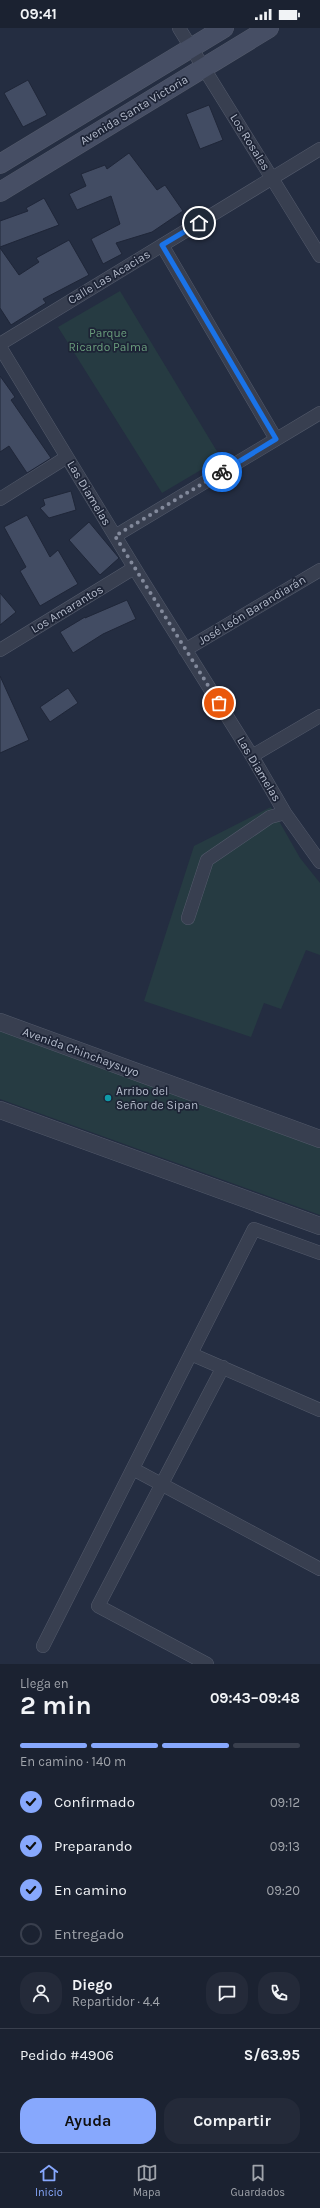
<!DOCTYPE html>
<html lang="es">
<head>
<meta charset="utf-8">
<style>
  :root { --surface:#1b2231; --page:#242a39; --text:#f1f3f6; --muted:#a0a4ab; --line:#393f4d; --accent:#87a8fd }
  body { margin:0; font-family:Karla,sans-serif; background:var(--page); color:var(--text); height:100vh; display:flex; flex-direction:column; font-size:15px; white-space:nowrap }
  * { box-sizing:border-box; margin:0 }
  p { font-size:13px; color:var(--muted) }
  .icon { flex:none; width:22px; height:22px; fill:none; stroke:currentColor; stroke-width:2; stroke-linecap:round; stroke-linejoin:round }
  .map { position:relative; height:1636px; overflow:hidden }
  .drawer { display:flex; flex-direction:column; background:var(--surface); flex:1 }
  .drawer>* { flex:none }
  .pin { position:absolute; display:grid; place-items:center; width:34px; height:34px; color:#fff; margin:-17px; border:2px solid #fff; border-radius:50%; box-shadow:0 1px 4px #0007 }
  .courier { position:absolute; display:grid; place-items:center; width:40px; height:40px; margin:-20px; border:3px solid #1a73e8; border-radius:50%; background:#fff; color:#222; box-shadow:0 1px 5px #0007 }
  .headline em { font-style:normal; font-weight:700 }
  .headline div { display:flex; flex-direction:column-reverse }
  .headline { display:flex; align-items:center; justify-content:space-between; height:68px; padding:0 20px }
  h1 { font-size:26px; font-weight:700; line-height:30px }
  .bar { display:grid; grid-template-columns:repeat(4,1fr); gap:6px 4px; align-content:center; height:48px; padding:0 20px }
  .bar i { height:5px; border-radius:3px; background:var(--line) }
  .bar .current { background:var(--accent) }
  .bar p { grid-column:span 4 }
  .line { display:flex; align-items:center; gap:10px; padding:0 20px; border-top:1px solid var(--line) }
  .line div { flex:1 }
  .round { display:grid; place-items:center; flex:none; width:42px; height:42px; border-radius:16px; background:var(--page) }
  ol { padding:0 20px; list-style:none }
  li { display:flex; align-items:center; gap:12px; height:44px }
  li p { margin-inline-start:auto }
  li .icon { padding:4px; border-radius:50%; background:var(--accent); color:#111; stroke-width:4 }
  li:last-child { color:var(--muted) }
  li i { width:22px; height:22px; border:2px solid var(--line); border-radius:50% }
  .cta { display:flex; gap:8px; margin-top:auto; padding:8px 20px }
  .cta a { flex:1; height:46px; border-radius:16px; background:var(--accent); color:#111; font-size:16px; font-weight:700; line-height:46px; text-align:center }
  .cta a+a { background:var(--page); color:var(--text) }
  .status { display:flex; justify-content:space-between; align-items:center; height:28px; padding:0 20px; background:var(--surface); direction:ltr }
  .status svg { height:11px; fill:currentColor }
  .menu { display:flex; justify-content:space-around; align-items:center; height:56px; border-top:1px solid var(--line); background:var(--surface); font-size:11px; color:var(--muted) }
  .menu a { display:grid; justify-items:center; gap:2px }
  .menu .current { color:var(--accent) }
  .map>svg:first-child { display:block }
  .green { fill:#263b42 }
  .building { fill:#424c63; stroke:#1f2638 }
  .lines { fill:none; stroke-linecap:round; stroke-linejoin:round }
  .minor-casing { stroke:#535a6b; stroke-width:14 }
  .tertiary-casing { stroke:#535a6b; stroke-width:18 }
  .secondary-casing { stroke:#535a6b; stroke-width:20 }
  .minor { stroke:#383f50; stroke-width:13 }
  .tertiary { stroke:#383f50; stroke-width:17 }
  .secondary { stroke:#464e64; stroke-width:19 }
  .done { stroke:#82899b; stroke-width:4; stroke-dasharray:0 7.2 }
  .route { stroke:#1a73e8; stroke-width:5 }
  .culture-dot { fill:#0f9aa8; stroke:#1d2436; stroke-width:1.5 }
  .labels { text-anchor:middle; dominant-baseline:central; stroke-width:3.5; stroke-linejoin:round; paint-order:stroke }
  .street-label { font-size:12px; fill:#b4bbcb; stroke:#1d2436 }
  .park-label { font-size:12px; fill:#6a9d7c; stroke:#1d2436 }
  .poi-label { font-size:12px; fill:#b4bbcb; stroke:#1d2436; text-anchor:start }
</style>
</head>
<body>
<div class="status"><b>09:41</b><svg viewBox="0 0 49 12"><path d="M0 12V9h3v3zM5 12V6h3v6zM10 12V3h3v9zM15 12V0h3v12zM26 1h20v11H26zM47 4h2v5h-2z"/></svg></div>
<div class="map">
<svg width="320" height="1636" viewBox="0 0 320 1636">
  <rect width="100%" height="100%" fill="#242d41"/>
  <path class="green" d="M120,263L221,430L162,465L58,299Z
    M271,779L300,830L320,855V927L306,922L281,981L264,975L251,1009L144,973L194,818Z
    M0,1003L320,1120V1187L0,1071Z"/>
  <path class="building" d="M28,52L47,87L23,99L4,65Z
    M209,77L223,112L200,121L186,86Z
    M129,125L157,162L165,157L183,183L152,204L116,215L122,226L103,236L91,211L120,196L111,168L77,182L69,166L86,158L81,146L105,137L107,141Z
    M44,170L59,197L0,219V193L28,183L26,180Z
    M69,212L89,247L43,271L46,275L11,297L0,280V220L19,247L39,234L36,230Z
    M0,348L15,369L11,372L51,430L27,445L9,418L0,424Z
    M71,463L76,482L49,490L40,480L45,477L43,471Z
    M27,487L50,529L58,522L78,556L40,578L20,543L26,539L4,499Z
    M89,494L119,530L100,547L69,512Z
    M0,565L16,584L0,597Z
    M127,572L136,591L103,606L73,625L60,604L85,589V590Z
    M0,648L29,712L0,725Z
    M68,660L78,675L50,694L40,679Z"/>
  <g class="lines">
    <g class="minor-casing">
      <path id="minor" d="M179,0L320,228
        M162,217L276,411
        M0,316L320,121
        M0,319L140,549L252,728L285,785L320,834
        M0,471L67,429
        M115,508L320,385
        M0,622L134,540
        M185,622L320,542
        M252,728L320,688
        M188,890L207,832L270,789L285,785
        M191,1326L320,1382
        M133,1441L320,1541
        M43,1618L254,1201L320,1225
        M207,1636L98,1578L223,1339"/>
    </g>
    <g class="tertiary-casing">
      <path id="tertiary" d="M0,994L320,1111
        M0,1082L320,1198"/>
    </g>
    <g class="secondary-casing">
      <path id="secondary" d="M0,136L224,0
        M0,164L269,0"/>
    </g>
    <use href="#minor" class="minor"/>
    <use href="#tertiary" class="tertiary"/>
    <use href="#secondary" class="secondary"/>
  </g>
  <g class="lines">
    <path class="done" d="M219,675L115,508L222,444"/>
    <path class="route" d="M199,195L162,217L276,411L222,444"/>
  </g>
  <circle class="culture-dot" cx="108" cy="1070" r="4"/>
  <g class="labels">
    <g class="street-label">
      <text transform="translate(134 82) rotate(-31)">Avenida Santa Victoria</text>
      <text transform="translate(250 114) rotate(58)">Los Rosales</text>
      <text transform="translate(109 249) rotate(-31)">Calle Las Acacias</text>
      <text transform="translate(89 465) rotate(59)">Las Diamelas</text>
      <text transform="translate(67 581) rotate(-31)">Los Amarantos</text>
      <text transform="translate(252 582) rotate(-31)">José León Barandiarán</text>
      <text transform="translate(259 741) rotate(59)">Las Diamelas</text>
      <text transform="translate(81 1024) rotate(20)">Avenida Chinchaysuyo</text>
    </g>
    <g class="park-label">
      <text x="108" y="305">Parque<tspan x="108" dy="14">Ricardo Palma</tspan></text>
    </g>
    <g class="poi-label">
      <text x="116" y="1063">Arribo del<tspan x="116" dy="14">Señor de Sipan</tspan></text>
    </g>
  </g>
</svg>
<div class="pin" style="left:219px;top:675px;background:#ea580c"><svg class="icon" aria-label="bag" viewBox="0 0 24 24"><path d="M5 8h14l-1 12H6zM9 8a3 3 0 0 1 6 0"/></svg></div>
<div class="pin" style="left:199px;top:195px;background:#1f2937"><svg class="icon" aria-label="home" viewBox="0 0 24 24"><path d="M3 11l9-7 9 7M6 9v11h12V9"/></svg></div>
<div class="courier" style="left:222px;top:444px"><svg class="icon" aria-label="bike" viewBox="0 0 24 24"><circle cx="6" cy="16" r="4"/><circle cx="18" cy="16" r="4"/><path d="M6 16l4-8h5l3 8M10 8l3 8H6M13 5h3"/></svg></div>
</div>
<section class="drawer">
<div class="headline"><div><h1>2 min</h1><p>Llega en</p></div><em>09:43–09:48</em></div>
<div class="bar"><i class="current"></i><i class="current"></i><i class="current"></i><i></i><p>En camino · 140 m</p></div>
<ol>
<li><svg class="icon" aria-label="check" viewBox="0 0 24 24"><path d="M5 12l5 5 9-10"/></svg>Confirmado<p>09:12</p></li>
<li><svg class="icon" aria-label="check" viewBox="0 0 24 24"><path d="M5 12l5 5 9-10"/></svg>Preparando<p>09:13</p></li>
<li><svg class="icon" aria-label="check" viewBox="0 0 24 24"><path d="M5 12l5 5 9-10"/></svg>En camino<p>09:20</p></li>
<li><i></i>Entregado</li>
</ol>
<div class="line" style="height:72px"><a class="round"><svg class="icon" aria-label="person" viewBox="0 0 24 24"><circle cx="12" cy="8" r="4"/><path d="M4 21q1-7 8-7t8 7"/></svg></a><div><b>Diego</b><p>Repartidor · 4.4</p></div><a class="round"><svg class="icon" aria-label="chat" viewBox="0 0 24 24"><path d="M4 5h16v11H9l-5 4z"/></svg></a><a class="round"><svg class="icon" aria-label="phone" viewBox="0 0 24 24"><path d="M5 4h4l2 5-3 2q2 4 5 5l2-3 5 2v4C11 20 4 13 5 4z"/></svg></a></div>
<div class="line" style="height:52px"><div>Pedido #4906</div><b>S/63.95</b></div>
<div class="cta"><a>Ayuda</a><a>Compartir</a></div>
</section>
<nav class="menu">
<a class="current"><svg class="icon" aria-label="home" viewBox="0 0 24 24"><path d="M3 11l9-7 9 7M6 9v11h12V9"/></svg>Inicio</a>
<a><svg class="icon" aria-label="map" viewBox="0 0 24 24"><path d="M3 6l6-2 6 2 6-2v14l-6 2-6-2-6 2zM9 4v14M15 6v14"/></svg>Mapa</a>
<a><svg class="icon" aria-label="saved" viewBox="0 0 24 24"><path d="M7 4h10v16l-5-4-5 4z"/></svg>Guardados</a>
</nav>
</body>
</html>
